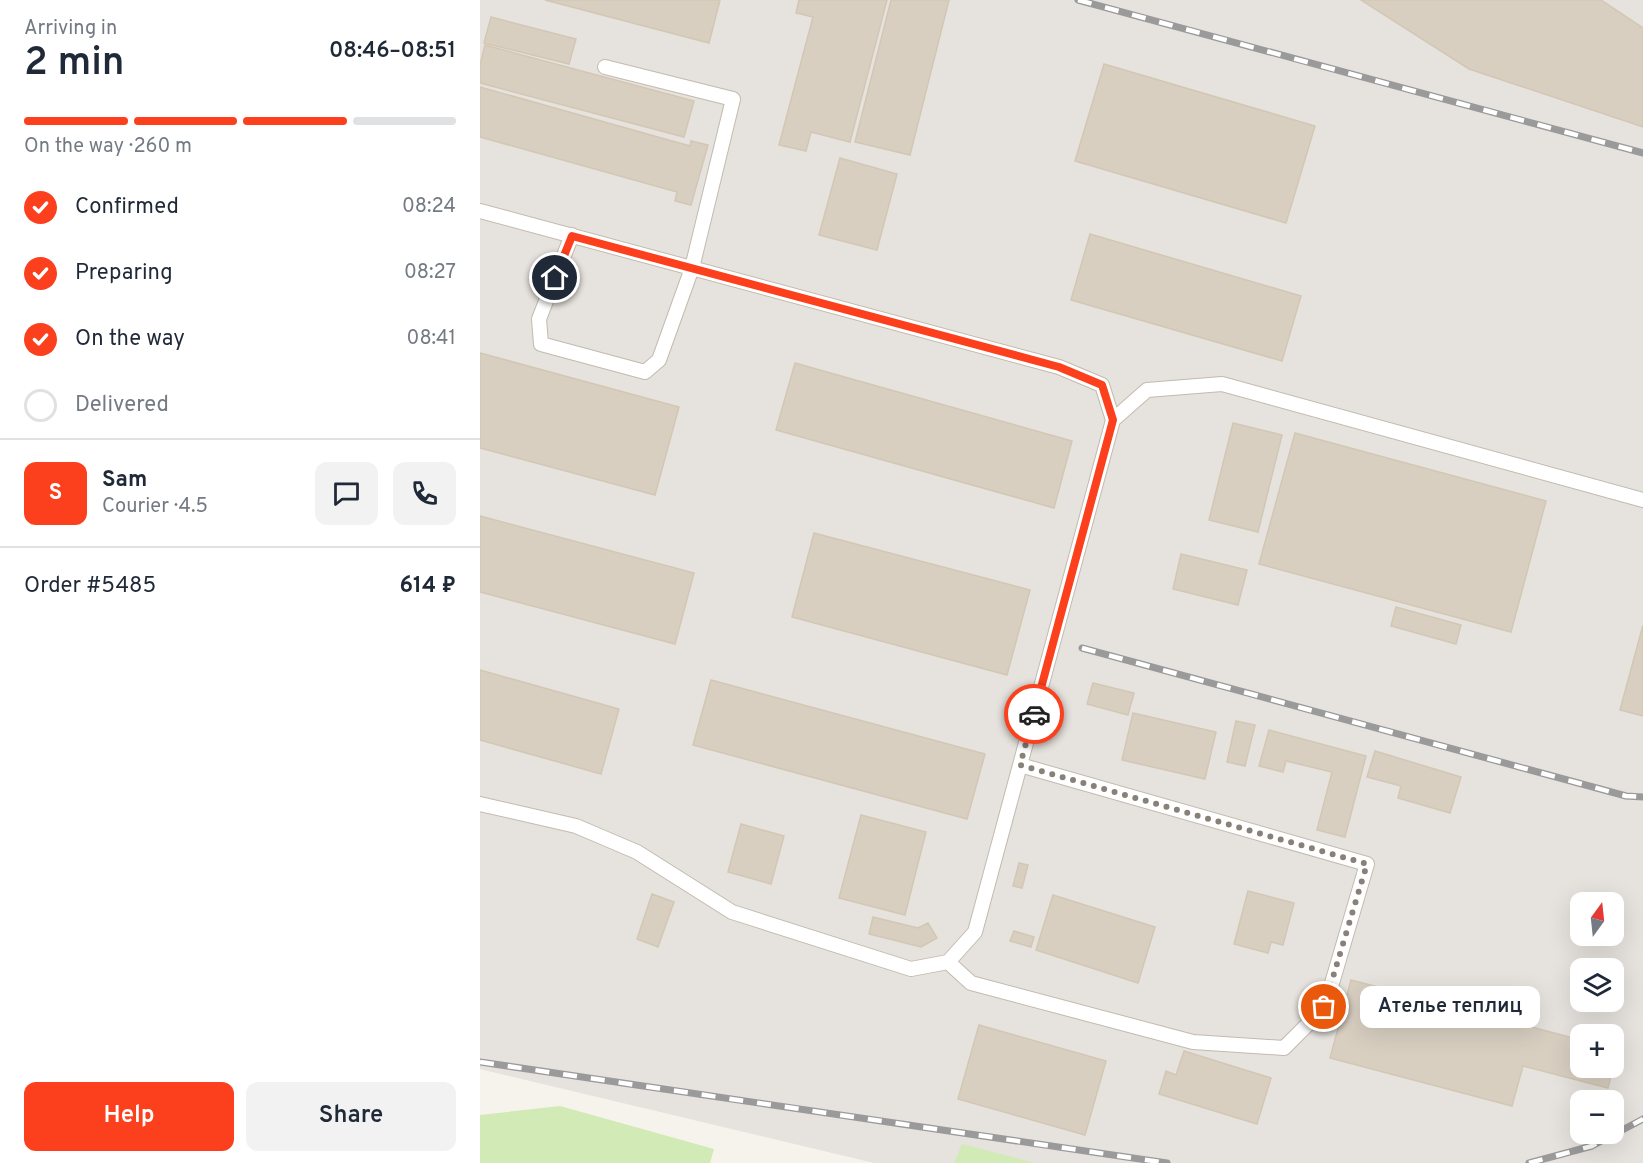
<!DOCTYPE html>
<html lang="en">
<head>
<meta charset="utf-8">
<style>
  :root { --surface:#fff; --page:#f2f2f3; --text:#1f2937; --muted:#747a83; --line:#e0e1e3; --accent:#fc3f1d }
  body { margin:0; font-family:Overpass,sans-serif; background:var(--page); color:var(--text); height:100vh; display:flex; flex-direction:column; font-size:22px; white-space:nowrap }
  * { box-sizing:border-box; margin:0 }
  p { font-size:20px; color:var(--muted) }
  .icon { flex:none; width:33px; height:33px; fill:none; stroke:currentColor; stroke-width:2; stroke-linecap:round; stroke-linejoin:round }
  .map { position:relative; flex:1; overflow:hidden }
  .sheet { display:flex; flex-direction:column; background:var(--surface); width:480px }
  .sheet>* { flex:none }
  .needle { width:39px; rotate:15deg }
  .controls { position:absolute; left:1090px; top:892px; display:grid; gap:12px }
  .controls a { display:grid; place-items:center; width:54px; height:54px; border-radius:12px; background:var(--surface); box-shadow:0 6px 24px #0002; font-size:30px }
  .pin { position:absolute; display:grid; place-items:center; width:51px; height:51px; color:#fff; margin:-26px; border:3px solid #fff; border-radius:50%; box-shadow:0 2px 6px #0007 }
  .courier { position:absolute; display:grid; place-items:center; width:60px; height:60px; margin:-30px; border:4px solid #fc3f1d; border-radius:50%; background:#fff; color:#222; box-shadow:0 2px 8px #0007 }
  .bubble { position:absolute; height:42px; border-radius:12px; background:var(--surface); box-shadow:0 6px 24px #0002; font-size:20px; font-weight:600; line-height:42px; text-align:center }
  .headline em { font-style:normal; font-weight:600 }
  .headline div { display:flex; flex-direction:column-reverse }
  .headline { display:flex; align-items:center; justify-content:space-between; height:102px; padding:0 24px }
  h1 { font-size:39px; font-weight:600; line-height:45px }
  .bar { display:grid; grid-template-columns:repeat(4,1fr); gap:9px 6px; align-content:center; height:72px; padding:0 24px }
  .bar i { height:8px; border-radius:4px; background:var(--line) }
  .bar .on { background:var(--accent) }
  .bar p { grid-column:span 4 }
  .line { display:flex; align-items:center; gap:15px; padding:0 24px; border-top:2px solid var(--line) }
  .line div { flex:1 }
  .round { display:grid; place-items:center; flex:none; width:63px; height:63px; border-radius:12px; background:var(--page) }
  ol { padding:0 24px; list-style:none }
  li { display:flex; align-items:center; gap:18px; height:66px }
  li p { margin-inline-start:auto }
  li .icon { padding:6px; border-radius:50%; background:var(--accent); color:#fff; stroke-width:4 }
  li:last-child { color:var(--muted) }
  li i { width:33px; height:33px; border:3px solid var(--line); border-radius:50% }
  .cta { display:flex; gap:12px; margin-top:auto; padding:12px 24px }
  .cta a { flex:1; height:69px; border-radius:12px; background:var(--accent); color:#fff; font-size:24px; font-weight:600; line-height:69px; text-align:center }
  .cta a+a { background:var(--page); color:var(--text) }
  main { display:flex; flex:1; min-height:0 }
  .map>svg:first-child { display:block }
  .industrial { fill:#e6e2dd; fill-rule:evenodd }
  .green { fill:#d2eab5 }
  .building { fill:#d8cfc1; stroke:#d3c7b4; stroke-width:1.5 }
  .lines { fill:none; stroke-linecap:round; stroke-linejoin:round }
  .lane-casing { stroke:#c2bbae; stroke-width:16 }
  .lane { stroke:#fff; stroke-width:14 }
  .rail-casing { stroke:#9a9a9a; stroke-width:7 }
  .rail { stroke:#fff; stroke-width:4.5; stroke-dasharray:14; stroke-linecap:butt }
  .done { stroke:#878178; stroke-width:6; stroke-dasharray:0 10.8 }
  .route { stroke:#fc3f1d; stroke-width:8 }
</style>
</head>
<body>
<main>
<section class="sheet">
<div class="headline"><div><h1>2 min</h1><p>Arriving in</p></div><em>08:46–08:51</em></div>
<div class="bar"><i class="on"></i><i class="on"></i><i class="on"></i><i></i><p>On the way · 260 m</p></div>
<ol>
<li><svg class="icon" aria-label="check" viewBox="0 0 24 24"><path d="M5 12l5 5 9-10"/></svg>Confirmed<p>08:24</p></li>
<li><svg class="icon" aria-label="check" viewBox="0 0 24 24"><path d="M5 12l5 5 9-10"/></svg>Preparing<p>08:27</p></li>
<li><svg class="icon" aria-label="check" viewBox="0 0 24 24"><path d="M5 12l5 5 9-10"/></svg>On the way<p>08:41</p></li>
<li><i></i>Delivered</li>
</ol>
<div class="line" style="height:108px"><b class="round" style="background:var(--accent);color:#fff">S</b><div><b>Sam</b><p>Courier · 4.5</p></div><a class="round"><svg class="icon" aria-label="chat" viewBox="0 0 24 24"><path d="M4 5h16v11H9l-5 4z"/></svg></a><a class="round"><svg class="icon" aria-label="phone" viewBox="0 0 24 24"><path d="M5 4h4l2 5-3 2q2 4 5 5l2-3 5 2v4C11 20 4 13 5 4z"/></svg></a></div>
<div class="line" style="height:78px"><div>Order #5485</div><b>614 ₽</b></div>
<div class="cta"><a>Help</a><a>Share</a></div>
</section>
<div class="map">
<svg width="1163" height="1163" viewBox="0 0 1163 1163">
  <rect width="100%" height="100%" fill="#f6f3ec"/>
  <path class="industrial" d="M0,0H1163V1163H394L0,1069ZM1101,903H1134V936H1101ZM1101,969H1134V1002H1101ZM1101,1035H1134V1068H1101ZM1101,1101H1134V1134H1101Z"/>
  <path class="green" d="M80,1106L234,1149L230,1163H0V1115Z
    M482,1144L555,1163H474Z"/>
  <path class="building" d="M65,0H240L229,43Z
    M319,0H407L370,142L331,132L326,151L299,145L333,17L316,13Z
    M411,0H469L430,155L375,142Z
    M881,0H1121L1163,28V127L989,69Z
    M11,17L96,39L89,64L4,43Z
    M5,45L214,101L204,137L0,83V65Z
    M624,64L835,126L806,223L595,161Z
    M0,87L210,146L211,141L228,145L211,205L195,201L197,192L0,137Z
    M360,158L417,174L397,250L339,235Z
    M610,234L821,296L802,361L591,300Z
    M0,353L199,407L175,495L0,448Z
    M315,363L592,441L574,508L296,430Z
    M753,423L802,435L778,532L729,520Z
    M815,433L1066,501L1031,632L779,564Z
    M0,516L214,573L195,644L0,592Z
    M334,533L550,590L527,675L312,617Z
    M701,554L767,570L758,605L693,589Z
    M916,607L981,625L976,644L911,626Z
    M1163,625V716L1140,710Z
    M0,670L139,709L121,774L0,740Z
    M231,680L505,754L487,819L213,745Z
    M613,683L654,693L648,715L607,704Z
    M653,713L736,732L725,779L642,760Z
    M756,721L775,725L765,766L747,762Z
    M789,730L886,756L865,837L837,830L852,772L806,761L803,772L779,766Z
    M895,751L981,777L970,813L918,798L921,786L887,777Z
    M381,815L446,832L425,915L359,898Z
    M261,824L304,836L291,884L248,872Z
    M539,863L548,865L542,888L533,886Z
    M768,891L814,903L803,945L791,942L788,953L754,944Z
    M172,894L194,902L178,947L157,939Z
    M573,895L675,927L658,983L556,950Z
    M393,917L438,928L448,923L457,938L441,947L389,934Z
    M534,931L554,937L551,947L530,941Z
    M871,980L1101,1040V1068H1133L1128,1088L1043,1066L1032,1106L850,1058Z
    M499,1025L626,1061L605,1135L478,1099Z
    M704,1051L791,1078L777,1124L679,1094L686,1071L696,1075Z"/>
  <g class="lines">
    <g class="lane-casing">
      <path id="lane" d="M0,211L579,367L622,385L633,420
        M92,235L59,319L61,344L165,372L179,360L212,268L253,99L125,67
        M0,804L96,826L157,852L252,912L431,969L468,962L495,932L633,420L667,390L742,384L1163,500
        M468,962L491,983L713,1042L804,1048L845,1007L887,864L540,765"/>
    </g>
    <use href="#lane" class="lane"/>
    <g class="rail-casing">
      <path id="rail" d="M598,0L1163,153
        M602,648L1146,796L1163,797
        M0,1062L687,1163
        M1049,1163L1112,1146L1163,1119"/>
    </g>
    <use href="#rail" class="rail"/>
  </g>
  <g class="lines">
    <path class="done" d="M554,714L540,765L887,864L844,1007"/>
    <path class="route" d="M75,278L92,236L579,367L622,385L633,420L554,714"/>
  </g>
</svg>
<div class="controls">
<a><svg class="needle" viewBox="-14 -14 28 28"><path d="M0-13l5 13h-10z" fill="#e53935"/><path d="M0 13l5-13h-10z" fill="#747a83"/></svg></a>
<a><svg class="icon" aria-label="layers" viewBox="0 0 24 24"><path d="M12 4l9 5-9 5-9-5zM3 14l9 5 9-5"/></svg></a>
<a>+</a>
<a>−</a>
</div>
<div class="pin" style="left:844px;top:1007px;background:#ea580c"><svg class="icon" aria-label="bag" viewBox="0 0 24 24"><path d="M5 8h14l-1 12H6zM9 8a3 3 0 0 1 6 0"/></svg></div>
<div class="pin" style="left:75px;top:278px;background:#1f2937"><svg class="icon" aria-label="home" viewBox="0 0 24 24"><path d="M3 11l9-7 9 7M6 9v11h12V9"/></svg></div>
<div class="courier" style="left:554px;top:714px"><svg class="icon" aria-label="car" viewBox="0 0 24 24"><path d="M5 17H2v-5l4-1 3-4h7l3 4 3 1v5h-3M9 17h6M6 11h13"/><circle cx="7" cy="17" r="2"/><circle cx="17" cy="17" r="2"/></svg></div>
<div class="bubble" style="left:880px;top:986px;width:180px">Ателье теплиц</div>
</div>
</main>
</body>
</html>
